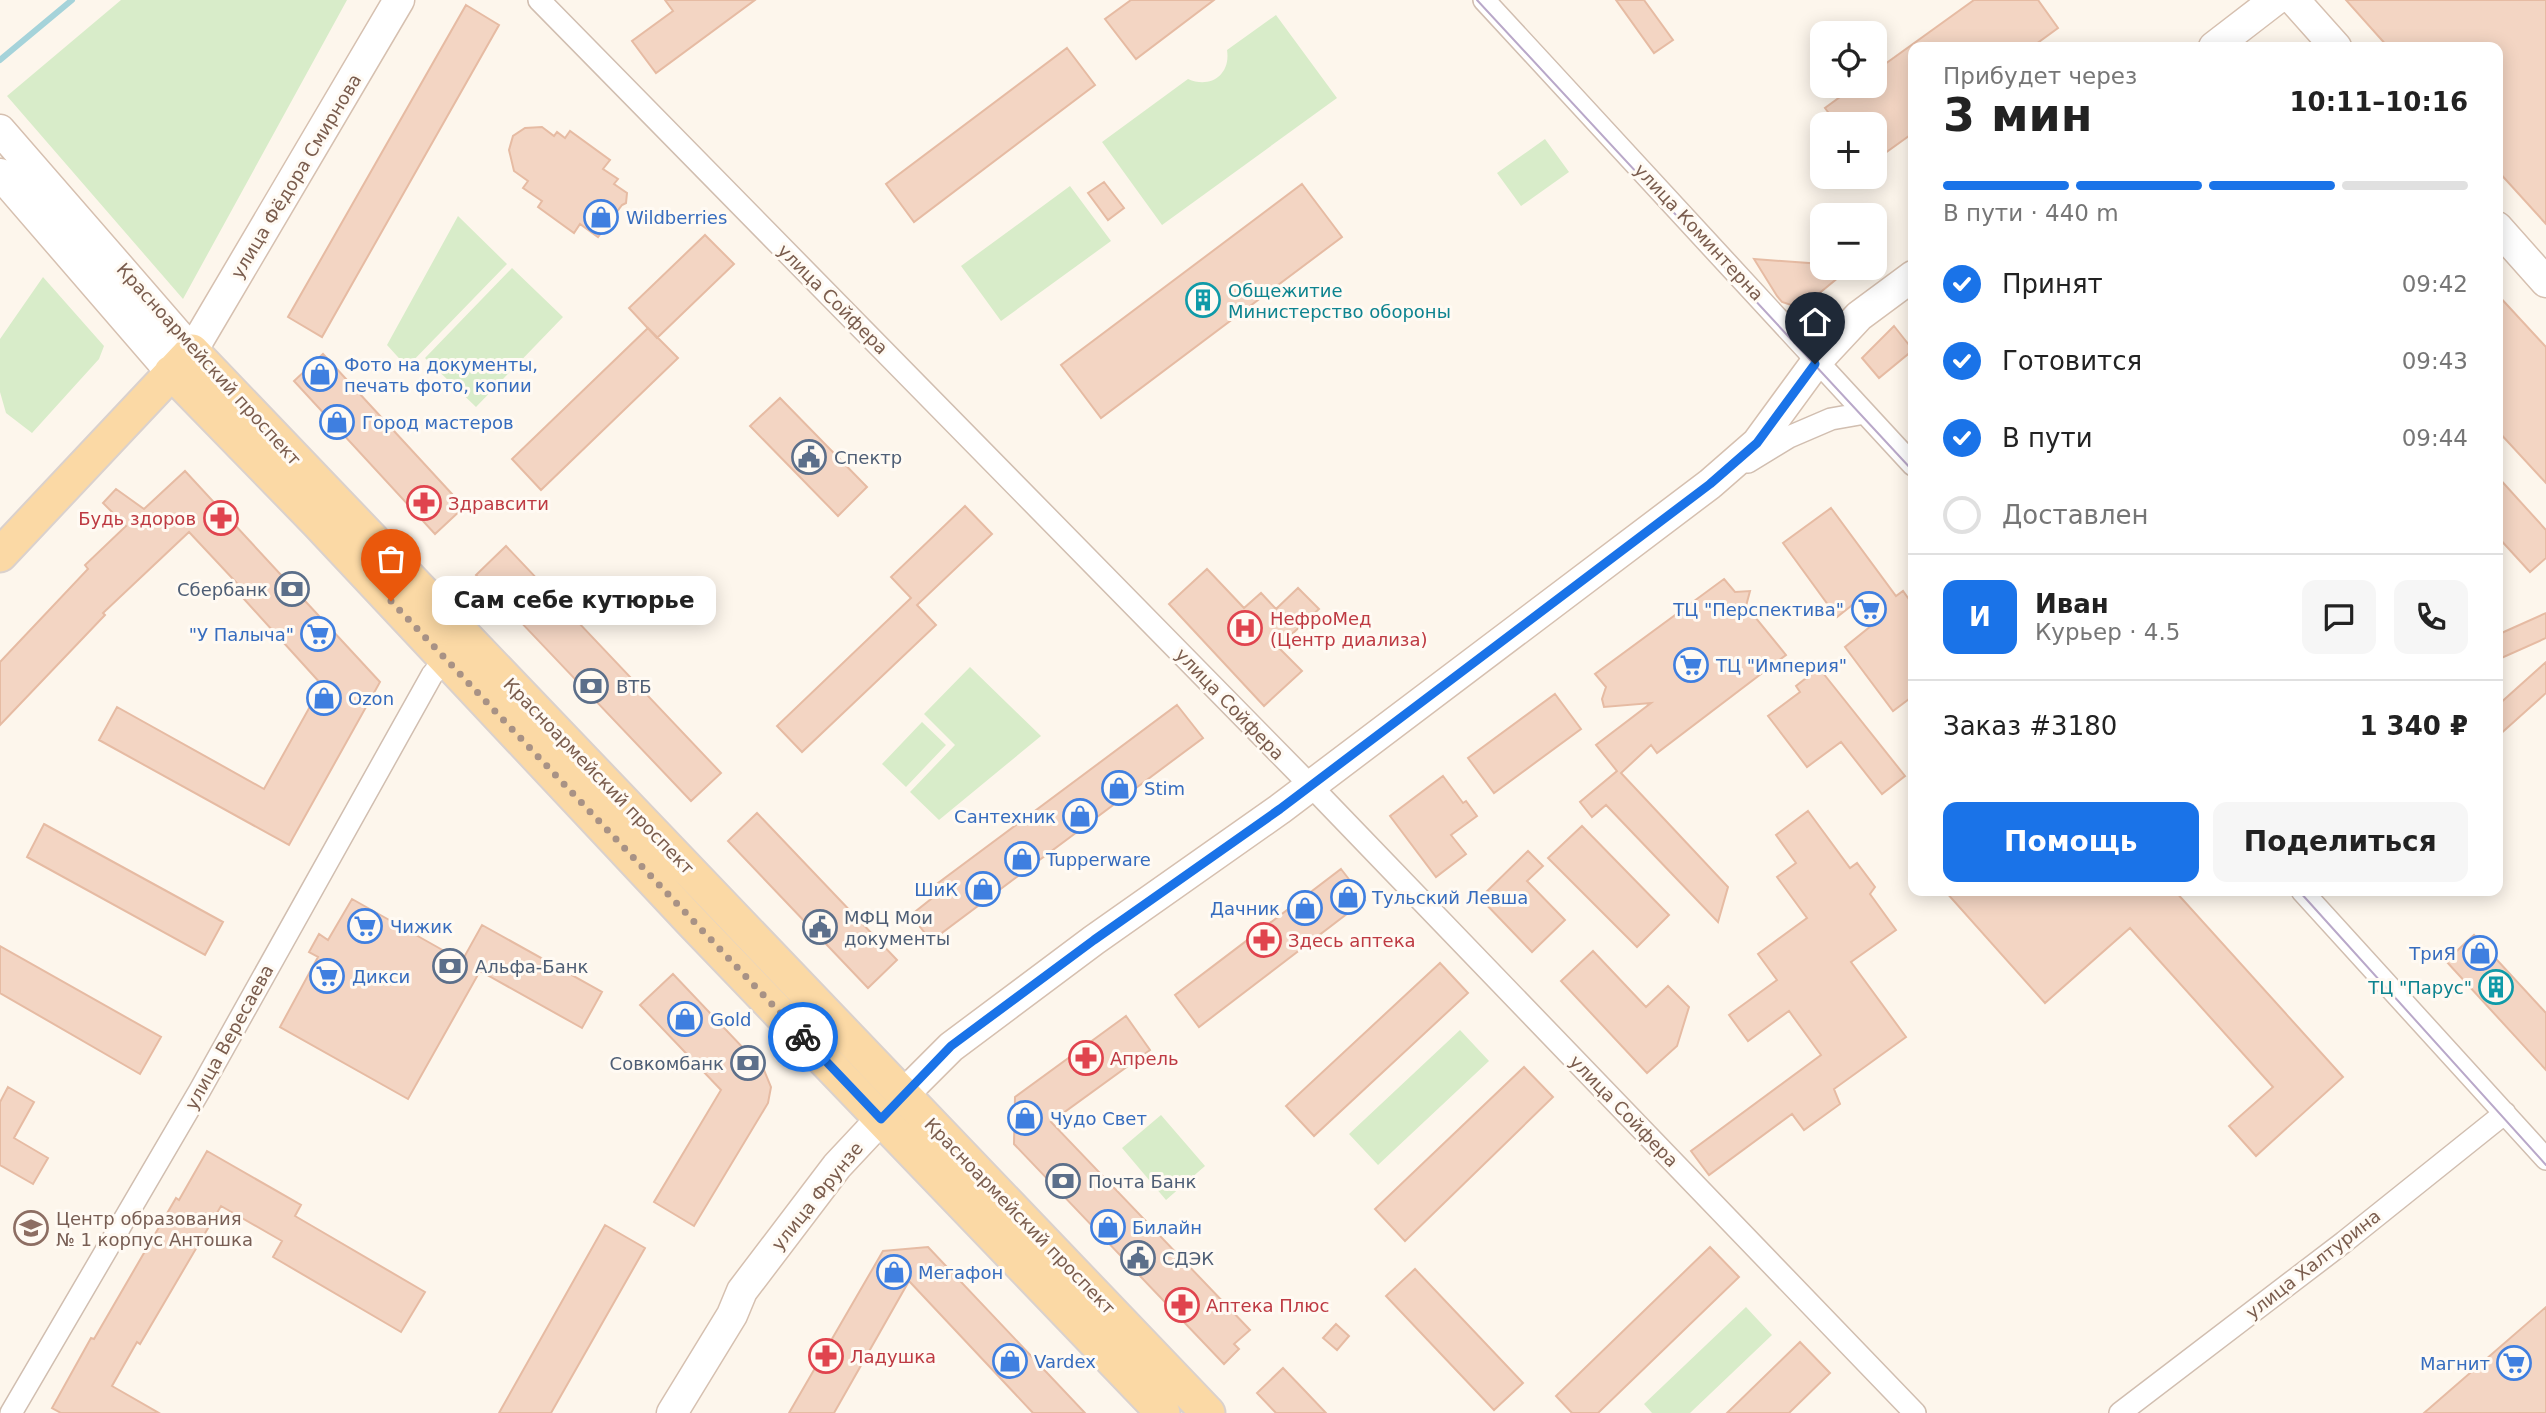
<!DOCTYPE html>
<html lang="ru">
<head>
<meta charset="utf-8">
<style>
  :root { --surface:#fff; --page:#f6f6f6; --text:#222; --muted:#767676; --line:#e0e0e0; --accent:#1a73e8 }
  body { margin:0; font-family:"DejaVu Sans",sans-serif; background:var(--page); color:var(--text); height:100vh; display:flex; flex-direction:column; font-size:26px; white-space:nowrap }
  * { box-sizing:border-box; margin:0 }
  p { font-size:23px; color:var(--muted) }
  .icon { flex:none; width:38px; height:38px; fill:none; stroke:currentColor; stroke-width:2; stroke-linecap:round; stroke-linejoin:round }
  .map { position:relative; flex:1; overflow:hidden }
  .sheet { position:absolute; left:1908px; top:42px; width:595px; height:854px; display:flex; flex-direction:column; background:var(--surface); border-radius:14px; box-shadow:0 4px 18px #0003 }
  .sheet>* { flex:none }
  .buttons { position:absolute; left:1810px; top:21px; display:grid; gap:14px }
  .buttons a { display:grid; place-items:center; width:77px; height:77px; border-radius:14px; background:var(--surface); box-shadow:0 4px 18px #0003; font-size:35px }
  .pin { position:absolute; display:grid; place-items:center; width:60px; height:60px; color:#fff; margin:-72px -30px; border-radius:50% 50% 50% 0; rotate:-45deg; box-shadow:0 0 7px #0007 }
  .pin .icon { rotate:45deg }
  .courier { position:absolute; display:grid; place-items:center; width:70px; height:70px; margin:-35px; border:5px solid #1a73e8; border-radius:50%; background:#fff; color:#222; box-shadow:0 2px 9px #0007 }
  .bubble { position:absolute; height:49px; border-radius:14px; background:var(--surface); box-shadow:0 4px 18px #0003; font-size:23px; font-weight:700; line-height:49px; text-align:center }
  .head em { font-style:normal; font-weight:700 }
  .head div { display:flex; flex-direction:column-reverse }
  .head { display:flex; align-items:center; justify-content:space-between; height:119px; padding:0 35px }
  h1 { font-size:46px; font-weight:700; line-height:52px }
  .bar { display:grid; grid-template-columns:repeat(4,1fr); gap:10px 7px; align-content:center; height:84px; padding:0 35px }
  .bar i { height:9px; border-radius:5px; background:var(--line) }
  .bar .current { background:var(--accent) }
  .bar p { grid-column:span 4 }
  .line { display:flex; align-items:center; gap:18px; padding:0 35px; border-top:2px solid var(--line) }
  .line div { flex:1 }
  .round { display:grid; place-items:center; flex:none; width:74px; height:74px; border-radius:14px; background:var(--page) }
  ol { padding:0 35px; list-style:none }
  li { display:flex; align-items:center; gap:21px; height:77px }
  li p { margin-inline-start:auto }
  li .icon { padding:7px; border-radius:50%; background:var(--accent); color:#fff; stroke-width:4 }
  li:last-child { color:var(--muted) }
  li i { width:38px; height:38px; border:4px solid var(--line); border-radius:50% }
  .cta { display:flex; gap:14px; margin-top:auto; padding:14px 35px }
  .cta a { flex:1; height:80px; border-radius:14px; background:var(--accent); color:#fff; font-size:28px; font-weight:700; line-height:80px; text-align:center }
  .cta a+a { background:var(--page); color:var(--text) }
  .map>svg:first-child { display:block }
  .green { fill:#d8ecc9 }
  .lines { fill:none; stroke-linecap:round; stroke-linejoin:round }
  .stream { stroke:#a5d3da; stroke-width:6 }
  .building { fill:#f3d5c3; stroke:#e6bba3; stroke-width:2 }
  .street-casing { stroke:#d1beb0; stroke-width:24 }
  .secondary-casing { stroke:#d6c0b0; stroke-width:33 }
  .primary-casing { stroke:#dad1cd; stroke-width:37 }
  .street { stroke:#fff; stroke-width:21 }
  .secondary { stroke:#fff; stroke-width:30 }
  .primary { stroke:#fbd9a5; stroke-width:33 }
  .tram { stroke:#b9a8c9; stroke-width:2 }
  .done { stroke:#a89285; stroke-width:7; stroke-dasharray:0 12.6 }
  .route { stroke:#1a73e8; stroke-width:9 }
  .labels { text-anchor:middle; dominant-baseline:central; stroke-width:6; stroke-linejoin:round; paint-order:stroke }
  .street-label { font-size:18px; fill:#7a5c4d; stroke:#fffaf3 }
  .shop-label { font-size:18px; fill:#366cbe; stroke:#fffaf3; text-anchor:start }
  .culture-label { font-size:18px; fill:#0d838f; stroke:#fffaf3; text-anchor:start }
  .service-label { font-size:18px; fill:#4e5e75; stroke:#fffaf3; text-anchor:start }
  .health-label { font-size:18px; fill:#be3a42; stroke:#fffaf3; text-anchor:start }
  .education-label { font-size:18px; fill:#785e54; stroke:#fffaf3; text-anchor:start }
</style>
</head>
<body>
<div class="map">
<svg width="2546" height="1413" viewBox="0 0 2546 1413">
  <rect width="100%" height="100%" fill="#fdf6ec"/>
  <path class="green" d="M121,0H347L183,299L7,96Z
    M1276,15L1337,98L1162,225L1102,142L1188,79C1210,89 1231,75 1227,50Z
    M1545,139L1569,172L1521,206L1497,173Z
    M1070,186L1111,241L1001,321L961,266Z
    M458,216L507,264L407,367L387,345Z
    M512,268L563,317L476,407L425,358Z
    M43,277L104,346L99,359L32,433L6,413L0,392V339Z
    M970,667L1041,736L939,820L910,792L955,745L924,714Z
    M922,722L946,745L906,787L882,764Z
    M1460,1030L1489,1061L1378,1165L1349,1134Z
    M1161,1115L1205,1166L1166,1200L1122,1148Z
    M1746,1307L1772,1335L1690,1413H1652L1644,1404Z"/>
  <g class="lines">
    <path class="stream" d="M0,60L72,0"/>
  </g>
  <path class="building" d="M665,0H755L656,73L632,41L673,11Z
    M1131,0H1214L1136,59L1105,19Z
    M1616,0H1644L1673,40L1654,53Z
    M1974,0H2038L2058,28L2032,47H1913V133L1874,161V124H1837L1825,108L1855,86H1874V72Z
    M2346,0H2546V224L2497,170V47H2388Z
    M466,5L499,25L322,337L288,317Z
    M1067,48L1095,85L914,222L886,184Z
    M542,127L554,136L557,132L565,138L570,131L610,160L603,169L618,179L614,184L627,193L626,203L622,205L598,237L580,224L574,233L538,207L542,201L523,188L528,181L514,171L509,150L513,136L525,128Z
    M1104,182L1124,208L1108,220L1088,193Z
    M1302,184L1342,237L1101,418L1061,365Z
    M705,235L734,264L657,338L629,308Z
    M1754,259L1822,264V268H1850L1806,304L1794,306L1782,302L1777,296Z
    M2497,294L2546,347V483L2497,430Z
    M1894,326L1913,350L1879,378L1862,358Z
    M648,328L678,358L541,490L512,459Z
    M323,354L464,507L435,534L294,381Z
    M780,398L867,487L838,516L750,426Z
    M185,471L380,682L289,845L99,740L117,707L264,789L322,685L244,599L248,595L189,532L103,613L105,615L0,725V662L88,569L85,565L126,526L103,503L116,489L144,509Z
    M2497,476L2546,530V558L2530,572L2497,536Z
    M965,506L992,534L917,605L936,625L802,752L777,726L911,598L891,577Z
    M1831,508L1896,596L1903,591L1913,605V696L1893,711L1845,647L1882,617L1865,595L1837,617L1783,543Z
    M506,546L721,773L691,801L476,575Z
    M1207,569L1244,608L1261,593L1276,609L1298,588L1319,609L1278,647L1302,671L1264,706L1169,604Z
    M1724,579L1735,592L1750,591L1746,606L1786,655L1657,753L1651,745L1621,773L1728,887L1718,922L1606,805L1592,817L1580,802L1617,771L1596,745L1651,703L1604,707L1602,699L1606,687L1595,674Z
    M2546,613V638L2497,660V635Z
    M2546,662V693L2497,737V706Z
    M1819,668L1905,776L1882,794L1841,742L1807,767L1768,716L1800,692L1796,686Z
    M1555,694L1581,729L1494,793L1468,758Z
    M1177,705L1203,738L931,941L911,915L931,899L926,892Z
    M1443,776L1463,803L1466,801L1477,816L1451,835L1466,854L1436,877L1390,816Z
    M1808,811L1850,868L1857,863L1875,887L1870,894L1896,930L1851,962L1906,1037L1834,1089L1840,1104L1804,1130L1792,1114L1709,1175L1691,1151L1821,1055L1789,1011L1748,1041L1729,1015L1777,980L1758,954L1807,918L1777,877L1796,863L1776,835Z
    M757,813L897,960L868,988L728,841Z
    M44,824L223,922L205,955L27,857Z
    M1582,826L1669,915L1637,947L1548,858Z
    M1528,851L1543,866L1527,881L1565,920L1532,952L1480,898Z
    M1341,869L1365,900L1199,1027L1175,995Z
    M1945,891H2175L2343,1077L2256,1156L2229,1126L2273,1087L2130,928L2045,1003Z
    M352,899L462,961L482,925L602,992L582,1028L480,971L408,1099L280,1027L318,957L309,952L319,934L328,940Z
    M2474,935L2546,1013V1070L2446,961Z
    M0,946L161,1037L140,1074L0,993Z
    M1593,951L1646,1007L1668,986L1689,1007L1677,1046L1647,1073L1561,981Z
    M1440,963L1468,993L1314,1136L1286,1106Z
    M673,974L764,1070L771,1087L768,1103L694,1226L654,1202L721,1090L640,1005Z
    M1126,1016L1150,1050L1051,1122L1250,1330L1234,1344L1239,1349L1224,1364L1014,1144L1015,1097Z
    M1524,1067L1553,1097L1405,1241L1375,1209Z
    M8,1087L34,1102L14,1138L48,1158L33,1184L0,1165V1102Z
    M207,1151L301,1205L295,1216L425,1292L401,1332L273,1257L282,1241L221,1206L140,1344L137,1342L112,1386L159,1413H61L52,1408L91,1338L94,1339L176,1198L179,1200Z
    M605,1225L645,1248L551,1413H499Z
    M928,1247L1085,1413H1033L909,1281L834,1413H789L883,1251Z
    M1710,1247L1739,1277L1598,1413H1572L1556,1396Z
    M1415,1269L1523,1383L1494,1410L1386,1296Z
    M2546,1307V1413H2424Z
    M1336,1324L1349,1336L1337,1350L1323,1338Z
    M1800,1342L1830,1373L1789,1413H1727Z
    M1283,1368L1307,1393L1326,1413H1276L1257,1393Z"/>
  <g class="lines">
    <g class="street-casing">
      <path id="street" d="M539,0L1311,786L1915,1413
        M1484,0L1913,465
        M1748,462L1789,437L1831,419L1865,413
        M2302,891L2546,1159
        M11,1413L200,1090L432,675L445,660
        M2120,1413L2344,1242L2505,1113"/>
    </g>
    <g class="secondary-casing">
      <path id="secondary" d="M2294,0L2336,47
        M2214,47L2275,0
        M0,130L192,351L399,0
        M0,174L171,372
        M2497,227L2546,282
        M904,1094L951,1047L1094,940L1280,809L1710,484L1757,443L1817,361L1859,316L1913,276
        M672,1413L732,1315L742,1291L837,1166L881,1119"/>
    </g>
    <g class="primary-casing">
      <path id="primary" d="M171,372L318,523L692,922L1163,1413
        M0,555L192,351L1208,1413"/>
    </g>
    <use href="#street" class="street"/>
    <use href="#secondary" class="secondary"/>
    <use href="#primary" class="primary"/>
    <path class="tram" d="M1477,0L1913,471
      M2299,891L2546,1165"/>
  </g>
  <g class="lines">
    <path class="done" d="M391,601L803,1037"/>
    <path class="route" d="M803,1037L881,1119L951,1046L1094,940L1280,809L1710,484L1757,443L1815,364"/>
  </g>
  <defs>
    <g id="shop-ring" transform="scale(1.75)"><circle r="9.5" fill="#fffaf3" stroke="#3f7fe0" stroke-width="1.5"/><path d="M-5-2.5h2.3a2.7 3.5 0 0 1 5.4 0H5L5.5 6h-11ZM-1.5-2.5h3a1.5 2.3 0 0 0-3 0Z" fill="#3f7fe0"/></g>
    <g id="building-ring" transform="scale(1.75)"><circle r="9.5" fill="#fffaf3" stroke="#0f9aa8" stroke-width="1.5"/><path d="M-4-6H4V6H1V3H-1V6H-4ZM-2.5-4.3h1.7v1.8h-1.7ZM.8-4.3h1.7v1.8H.8ZM-2.5-1h1.7V.8h-1.7ZM.8-1h1.7V.8H.8Z" fill="#0f9aa8"/></g>
    <g id="civic-ring" transform="scale(1.75)"><circle r="9.5" fill="#fffaf3" stroke="#5c6f8a" stroke-width="1.5"/><path d="M-.6-6.5H3V-4.5H.6V-3L4-1V1h2V6H-6V1h2V-1L-.6-3ZM-1.2 2.5V6h2.4V2.5Z" fill="#5c6f8a"/></g>
    <g id="pharmacy-ring" transform="scale(1.75)"><circle r="9.5" fill="#fffaf3" stroke="#e0444e" stroke-width="1.5"/><path d="M-2-6h4v4h4v4h-4v4h-4v-4h-4v-4h4Z" fill="#e0444e"/></g>
    <g id="bank-ring" transform="scale(1.75)"><circle r="9.5" fill="#fffaf3" stroke="#5c6f8a" stroke-width="1.5"/><path d="M-6-4H6V4H-6ZM0-2.3a2.3 2.3 0 1 0 0 4.6a2.3 2.3 0 1 0 0-4.6Z" fill="#5c6f8a"/></g>
    <g id="supermarket-ring" transform="scale(1.75)"><circle r="9.5" fill="#fffaf3" stroke="#3f7fe0" stroke-width="1.5"/><path d="M-6-5.5h2.5l.6 2H6L4.5 2H-2.5L-4.4-4H-6ZM-1.5 3.2a1.3 1.3 0 1 0 .1 0ZM3 3.2a1.3 1.3 0 1 0 .1 0Z" fill="#3f7fe0"/></g>
    <g id="hospital-ring" transform="scale(1.75)"><circle r="9.5" fill="#fffaf3" stroke="#e0444e" stroke-width="1.5"/><path d="M-5-5h3v3.5h4V-5h3V5h-3V1.5h-4V5h-3Z" fill="#e0444e"/></g>
    <g id="school-ring" transform="scale(1.75)"><circle r="9.5" fill="#fffaf3" stroke="#8d6e63" stroke-width="1.5"/><path d="M0-5L7-2L0 1L-7-2ZM-4 1L0 2.5L4 1V4Q0 6-4 4Z" fill="#8d6e63"/></g>
  </defs>
  <g fill-rule="evenodd">
    <use href="#shop-ring" x="601" y="217"/>
    <use href="#building-ring" x="1203" y="300"/>
    <use href="#shop-ring" x="320" y="374"/>
    <use href="#shop-ring" x="337" y="422"/>
    <use href="#civic-ring" x="809" y="457"/>
    <use href="#pharmacy-ring" x="424" y="503"/>
    <use href="#pharmacy-ring" x="221" y="518"/>
    <use href="#bank-ring" x="292" y="589"/>
    <use href="#supermarket-ring" x="1869" y="609"/>
    <use href="#hospital-ring" x="1245" y="628"/>
    <use href="#supermarket-ring" x="318" y="634"/>
    <use href="#supermarket-ring" x="1691" y="665"/>
    <use href="#bank-ring" x="591" y="686"/>
    <use href="#shop-ring" x="324" y="698"/>
    <use href="#shop-ring" x="1119" y="788"/>
    <use href="#shop-ring" x="1080" y="816"/>
    <use href="#shop-ring" x="1022" y="859"/>
    <use href="#shop-ring" x="983" y="889"/>
    <use href="#shop-ring" x="1348" y="897"/>
    <use href="#shop-ring" x="1305" y="908"/>
    <use href="#supermarket-ring" x="365" y="926"/>
    <use href="#civic-ring" x="820" y="927"/>
    <use href="#pharmacy-ring" x="1264" y="940"/>
    <use href="#shop-ring" x="2480" y="953"/>
    <use href="#bank-ring" x="450" y="966"/>
    <use href="#supermarket-ring" x="327" y="976"/>
    <use href="#building-ring" x="2496" y="987"/>
    <use href="#shop-ring" x="685" y="1019"/>
    <use href="#pharmacy-ring" x="1086" y="1058"/>
    <use href="#bank-ring" x="748" y="1063"/>
    <use href="#shop-ring" x="1025" y="1118"/>
    <use href="#bank-ring" x="1063" y="1181"/>
    <use href="#shop-ring" x="1108" y="1227"/>
    <use href="#school-ring" x="31" y="1228"/>
    <use href="#civic-ring" x="1138" y="1258"/>
    <use href="#shop-ring" x="894" y="1272"/>
    <use href="#pharmacy-ring" x="1182" y="1305"/>
    <use href="#pharmacy-ring" x="826" y="1356"/>
    <use href="#shop-ring" x="1010" y="1361"/>
    <use href="#supermarket-ring" x="2514" y="1363"/>
  </g>
  <g class="labels">
    <g class="street-label">
      <text transform="translate(296 176) rotate(-59)">улица Фёдора Смирнова</text>
      <text transform="translate(1699 232) rotate(47)">улица Коминтерна</text>
      <text transform="translate(833 299) rotate(45)">улица Сойфера</text>
      <text transform="translate(209 364) rotate(48)">Красноармейский проспект</text>
      <text transform="translate(1230 704) rotate(46)">улица Сойфера</text>
      <text transform="translate(599 776) rotate(46)">Красноармейский проспект</text>
      <text transform="translate(229 1037) rotate(-61)">улица Вересаева</text>
      <text transform="translate(1624 1111) rotate(46)">улица Сойфера</text>
      <text transform="translate(817 1196) rotate(-51)">улица Фрунзе</text>
      <text transform="translate(1020 1216) rotate(46)">Красноармейский проспект</text>
      <text transform="translate(2313 1264) rotate(-38)">улица Халтурина</text>
    </g>
    <g class="shop-label">
      <text x="626" y="217">Wildberries</text>
      <text x="344" y="364">Фото на документы,<tspan x="344" dy="21">печать фото, копии</tspan></text>
      <text x="362" y="422">Город мастеров</text>
      <text x="1844" y="609" text-anchor="end">ТЦ "Перспектива"</text>
      <text x="294" y="634" text-anchor="end">"У Палыча"</text>
      <text x="1716" y="665">ТЦ "Империя"</text>
      <text x="348" y="698">Ozon</text>
      <text x="1144" y="788">Stim</text>
      <text x="1056" y="816" text-anchor="end">Сантехник</text>
      <text x="1046" y="859">Tupperware</text>
      <text x="958" y="889" text-anchor="end">ШиК</text>
      <text x="1372" y="897">Тульский Левша</text>
      <text x="1280" y="908" text-anchor="end">Дачник</text>
      <text x="390" y="926">Чижик</text>
      <text x="2456" y="953" text-anchor="end">ТриЯ</text>
      <text x="352" y="976">Дикси</text>
      <text x="710" y="1019">Gold</text>
      <text x="1050" y="1118">Чудо Cвет</text>
      <text x="1132" y="1227">Билайн</text>
      <text x="918" y="1272">Мегафон</text>
      <text x="1034" y="1361">Vardex</text>
      <text x="2490" y="1363" text-anchor="end">Магнит</text>
    </g>
    <g class="culture-label">
      <text x="1228" y="290">Общежитие<tspan x="1228" dy="21">Министерство обороны</tspan></text>
      <text x="2472" y="987" text-anchor="end">ТЦ "Парус"</text>
    </g>
    <g class="service-label">
      <text x="834" y="457">Спектр</text>
      <text x="268" y="589" text-anchor="end">Сбербанк</text>
      <text x="616" y="686">ВТБ</text>
      <text x="844" y="917">МФЦ Мои<tspan x="844" dy="21">документы</tspan></text>
      <text x="475" y="966">Альфа-Банк</text>
      <text x="724" y="1063" text-anchor="end">Совкомбанк</text>
      <text x="1088" y="1181">Почта Банк</text>
      <text x="1162" y="1258">СДЭК</text>
    </g>
    <g class="health-label">
      <text x="448" y="503">Здравсити</text>
      <text x="196" y="518" text-anchor="end">Будь здоров</text>
      <text x="1270" y="618">НефроМед<tspan x="1270" dy="21">(Центр диализа)</tspan></text>
      <text x="1288" y="940">Здесь аптека</text>
      <text x="1110" y="1058">Апрель</text>
      <text x="1206" y="1305">Аптека Плюс</text>
      <text x="850" y="1356">Ладушка</text>
    </g>
    <g class="education-label">
      <text x="56" y="1218">Центр образования<tspan x="56" dy="21">№ 1 корпус Антошка</tspan></text>
    </g>
  </g>
</svg>
<div class="buttons">
<a><svg class="icon" aria-label="locate" viewBox="0 0 24 24"><circle cx="12" cy="12" r="6"/><path d="M12 2v4M12 18v4M2 12h4M18 12h4"/></svg></a>
<a>+</a>
<a>−</a>
</div>
<div class="pin" style="left:391px;top:601px;background:#ea580c"><svg class="icon" aria-label="bag" viewBox="0 0 24 24"><path d="M5 8h14l-1 12H6zM9 8a3 3 0 0 1 6 0"/></svg></div>
<div class="pin" style="left:1815px;top:364px;background:#1f2937"><svg class="icon" aria-label="home" viewBox="0 0 24 24"><path d="M3 11l9-7 9 7M6 9v11h12V9"/></svg></div>
<div class="courier" style="left:803px;top:1037px"><svg class="icon" aria-label="bike" viewBox="0 0 24 24"><circle cx="6" cy="16" r="4"/><circle cx="18" cy="16" r="4"/><path d="M6 16l4-8h5l3 8M10 8l3 8H6M13 5h3"/></svg></div>
<div class="bubble" style="left:432px;top:576px;width:284px">Сам себе кутюрье</div>
<section class="sheet">
<div class="head"><div><h1>3 мин</h1><p>Прибудет через</p></div><em>10:11–10:16</em></div>
<div class="bar"><i class="current"></i><i class="current"></i><i class="current"></i><i></i><p>В пути · 440 m</p></div>
<ol>
<li><svg class="icon" aria-label="check" viewBox="0 0 24 24"><path d="M5 12l5 5 9-10"/></svg>Принят<p>09:42</p></li>
<li><svg class="icon" aria-label="check" viewBox="0 0 24 24"><path d="M5 12l5 5 9-10"/></svg>Готовится<p>09:43</p></li>
<li><svg class="icon" aria-label="check" viewBox="0 0 24 24"><path d="M5 12l5 5 9-10"/></svg>В пути<p>09:44</p></li>
<li><i></i>Доставлен</li>
</ol>
<div class="line" style="height:126px"><b class="round" style="background:var(--accent);color:#fff">И</b><div><b>Иван</b><p>Курьер · 4.5</p></div><a class="round"><svg class="icon" aria-label="chat" viewBox="0 0 24 24"><path d="M4 5h16v11H9l-5 4z"/></svg></a><a class="round"><svg class="icon" aria-label="phone" viewBox="0 0 24 24"><path d="M5 4h4l2 5-3 2q2 4 5 5l2-3 5 2v4C11 20 4 13 5 4z"/></svg></a></div>
<div class="line" style="height:91px"><div>Заказ #3180</div><b>1 340 ₽</b></div>
<div class="cta"><a>Помощь</a><a>Поделиться</a></div>
</section>
</div>
</body>
</html>
